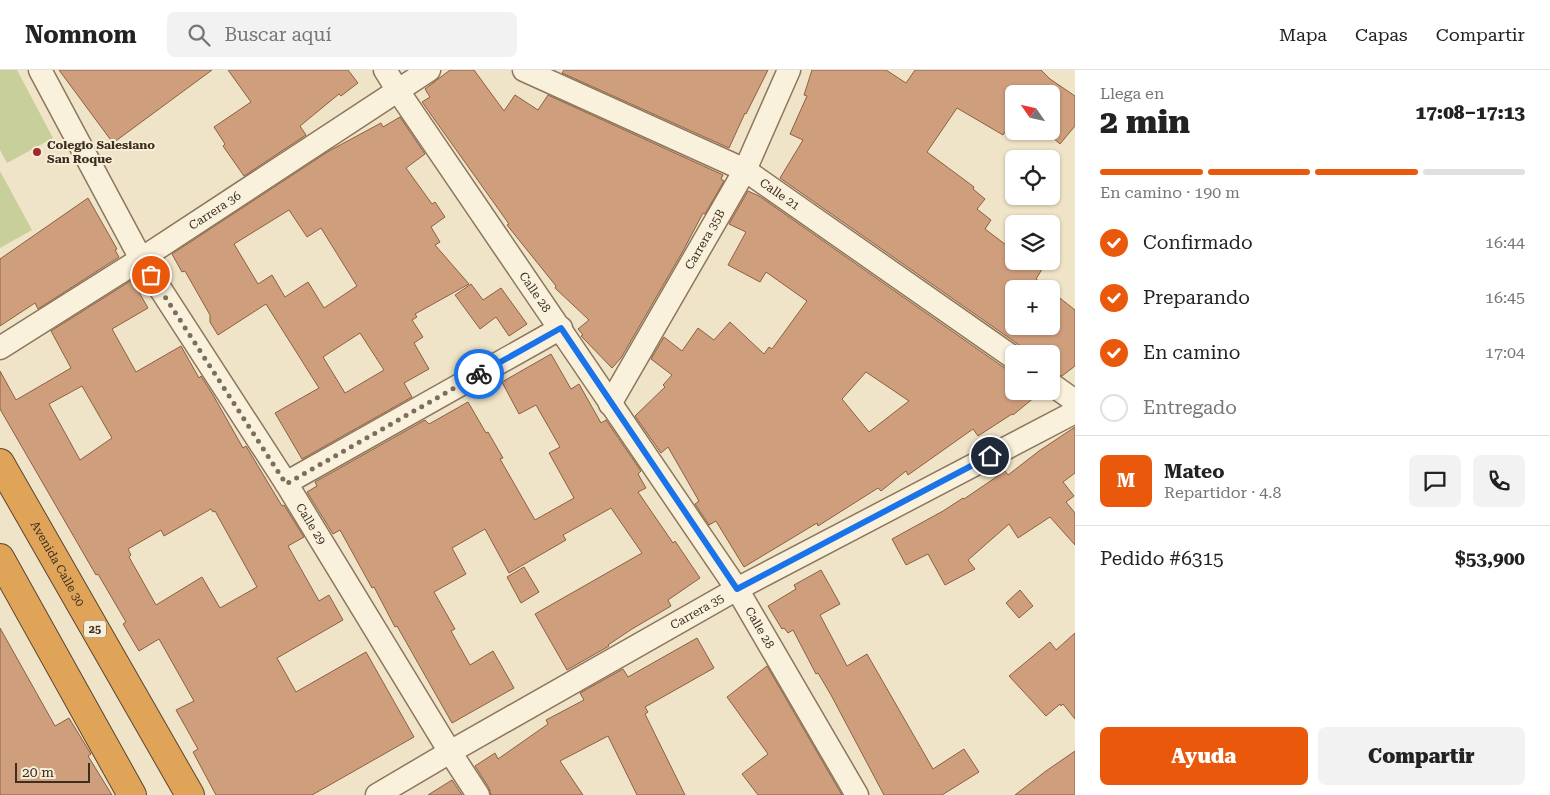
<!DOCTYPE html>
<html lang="es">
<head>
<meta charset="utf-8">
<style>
  :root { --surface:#fff; --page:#f2f2f2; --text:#222; --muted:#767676; --line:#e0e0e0; --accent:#ea580c }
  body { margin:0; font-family:"Roboto Serif",serif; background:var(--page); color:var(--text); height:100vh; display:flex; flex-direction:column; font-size:19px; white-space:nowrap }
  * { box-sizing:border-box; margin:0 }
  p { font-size:16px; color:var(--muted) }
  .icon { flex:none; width:28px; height:28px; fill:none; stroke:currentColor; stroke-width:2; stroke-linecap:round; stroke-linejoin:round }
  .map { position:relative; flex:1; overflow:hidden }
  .details { display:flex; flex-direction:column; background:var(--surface); width:475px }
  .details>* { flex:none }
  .needle { width:32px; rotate:304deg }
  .tools { position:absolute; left:1005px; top:15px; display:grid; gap:10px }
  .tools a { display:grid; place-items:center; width:55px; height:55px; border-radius:8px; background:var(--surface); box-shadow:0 1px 4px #0004; font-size:25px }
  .scale { position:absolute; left:15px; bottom:12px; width:75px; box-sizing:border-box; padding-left:5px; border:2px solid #3d2e20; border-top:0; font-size:14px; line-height:18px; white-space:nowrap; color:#3d2e20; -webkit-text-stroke:4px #f7eed8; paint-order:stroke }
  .pin { position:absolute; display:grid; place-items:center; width:42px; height:42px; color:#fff; margin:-21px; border:2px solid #fff; border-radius:50%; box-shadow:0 1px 5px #0007 }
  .courier { position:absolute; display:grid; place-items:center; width:50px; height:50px; margin:-25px; border:4px solid #1a73e8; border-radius:50%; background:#fff; color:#222; box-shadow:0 1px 6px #0007 }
  .summary em { font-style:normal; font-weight:800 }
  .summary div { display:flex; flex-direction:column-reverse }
  .summary { display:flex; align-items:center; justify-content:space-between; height:85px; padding:0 25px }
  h1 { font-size:32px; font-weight:800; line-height:38px }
  .bar { display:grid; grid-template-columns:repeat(4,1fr); gap:8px 5px; align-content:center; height:60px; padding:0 25px }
  .bar i { height:6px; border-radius:4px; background:var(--line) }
  .bar .selected { background:var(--accent) }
  .bar p { grid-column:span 4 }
  .line { display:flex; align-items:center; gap:12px; padding:0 25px; border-top:1px solid var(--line) }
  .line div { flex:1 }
  .round { display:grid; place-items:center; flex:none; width:52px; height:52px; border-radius:8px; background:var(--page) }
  ol { padding:0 25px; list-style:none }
  li { display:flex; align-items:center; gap:15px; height:55px }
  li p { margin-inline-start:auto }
  li .icon { padding:5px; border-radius:50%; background:var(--accent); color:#fff; stroke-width:4 }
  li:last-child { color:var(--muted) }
  li i { width:28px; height:28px; border:2px solid var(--line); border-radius:50% }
  .cta { display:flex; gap:10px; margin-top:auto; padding:10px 25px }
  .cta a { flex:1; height:58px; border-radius:8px; background:var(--accent); color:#fff; font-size:20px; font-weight:800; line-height:58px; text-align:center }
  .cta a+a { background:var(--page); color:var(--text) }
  header { display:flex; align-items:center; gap:30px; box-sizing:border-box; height:70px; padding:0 25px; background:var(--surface); border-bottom:1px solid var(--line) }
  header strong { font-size:24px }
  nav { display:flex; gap:28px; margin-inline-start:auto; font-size:18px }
  .search { width:350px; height:45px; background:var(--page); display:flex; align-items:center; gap:12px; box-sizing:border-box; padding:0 18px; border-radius:8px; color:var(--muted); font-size:19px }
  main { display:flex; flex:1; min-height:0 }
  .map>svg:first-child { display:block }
  .green { fill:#c9cf9b }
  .building { fill:#cf9f7d; stroke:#8d5f41; fill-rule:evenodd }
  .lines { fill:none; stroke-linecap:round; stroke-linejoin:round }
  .street-casing { stroke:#8d765c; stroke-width:25 }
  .highway-casing { stroke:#5b4430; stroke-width:30 }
  .street { stroke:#faf1dc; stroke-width:22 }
  .highway { stroke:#e0a458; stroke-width:28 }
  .done { stroke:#7c6e5b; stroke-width:5; stroke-dasharray:0 9 }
  .route { stroke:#1a73e8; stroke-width:6 }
  .poi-dot { fill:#9e2a2b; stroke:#f7eed8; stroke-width:2 }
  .labels { text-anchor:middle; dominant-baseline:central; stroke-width:4; stroke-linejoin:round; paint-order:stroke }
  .shield { fill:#f7eed8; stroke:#756857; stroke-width:1 }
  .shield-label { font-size:11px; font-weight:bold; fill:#3d2e20 }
  .poi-label { font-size:12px; font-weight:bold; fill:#3d2e20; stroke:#f7eed8; text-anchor:start }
  .street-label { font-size:12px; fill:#3d2e20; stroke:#f7eed8 }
</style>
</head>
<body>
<header>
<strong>Nomnom</strong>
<div class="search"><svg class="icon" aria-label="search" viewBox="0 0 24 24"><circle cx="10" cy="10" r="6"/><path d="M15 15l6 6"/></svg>Buscar aquí</div>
<nav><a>Mapa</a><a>Capas</a><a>Compartir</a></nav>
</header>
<main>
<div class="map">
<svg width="1075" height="725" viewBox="0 0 1075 725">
  <rect width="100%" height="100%" fill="#f0e4c8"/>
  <path class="green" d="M0,0H17L53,68L7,93L0,80Z
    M0,101L32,160L0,178Z"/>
  <path class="building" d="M59,0H212L113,73Z
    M228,0H348L358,13L341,26L339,24L300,56L306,65L244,106L223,76L225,74L214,57L251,32Z
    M450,0H474L504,41L515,25L538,40L548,25L723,105L721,109L724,111L705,144L703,143L683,181L621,288L612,298L581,266L583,265L578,259L589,250L555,218L556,216L507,155L509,154L422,32L430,27L425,19Z
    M564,0H768L746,44L745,43L729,78L562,3Z
    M812,0H886L906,13L915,0H1041L1050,9L1075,26V56L1060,74L1045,61H1051V24H1014V49L1003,65L957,38L927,82L974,117L973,119L985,129L977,139L991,150L985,159L1014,181V191H1047L1036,209L1049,219H1014V256H1051V221L1075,240V296L1062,306L1051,301V284H1026L1022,277L780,108L803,70L790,64L807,26L804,25Z
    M400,47L425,84L406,98L432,134L435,132L445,147L431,157L440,172L435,175L469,214L415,244L417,247L412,250L423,267L414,273L429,299L404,313L412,327L302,389L275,343L319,318L266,234L218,265L210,252V245L185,201L182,202L172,184L329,81L381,53L383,57ZM289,140L307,167L321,158L357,216L324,238L308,212L285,227L272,205L258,214L234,174ZM360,263L384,300L345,323L323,287Z
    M748,121L759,126L1006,299L1014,301V321L1041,322L1013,345L1012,344L978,366L973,359L908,405L906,401L881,421L878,418L818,456L817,453L744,497L716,451L709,455L695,434L699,431L668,377L661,383L635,346L665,317L663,315L672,305L651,289L664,267L682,281L698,258L714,270L730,252L764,284L769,277L772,279L807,231L766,202L760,212L728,195L746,162L729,154ZM866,302L909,331L869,362L842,329Z
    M88,128L117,179L115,180L119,187L38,239L35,233L0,256V189Z
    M132,210L148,238L112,259L136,302L181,276L199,308L201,306L213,325L243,378L246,376L282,436L284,435L304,467L288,476L319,531L329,525L343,550L277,588L296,622L366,582L414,667L312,725H216L193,682L198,679L176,640L194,631L159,569L139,581L123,554L126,552L98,504L96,505L0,339V301L16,330L71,298L51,261ZM82,316L112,368L80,390L49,334ZM211,439L213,442L215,441L257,517L220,538L202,507L156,535L129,487L131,485L128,479L161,460L164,466Z
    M471,214L483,230L501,218L527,254L509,266L496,247L480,259L455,225Z
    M551,284L571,319L579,314L601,353L606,350L641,401L638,404L646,418L638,422L673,473L675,471L700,508L668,530L671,536L632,559L608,575L609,576L567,600L535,544L642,483L611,438L563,465L566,470L509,503L485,459L452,478L466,504L434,522L455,559L451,561L470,595L493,581L514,618L452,653L397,556L395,557L374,517L372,518L340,460L333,464L307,422L317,416L315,412L425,350L429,354L468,332L486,363L488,362L503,388L500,389L535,450L574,428L549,383L560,377L536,335L519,344L502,312Z
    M1075,357V403L1063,412L1074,426L1066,432L1075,443V475L1050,447L1018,468L1009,454L968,490L975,499L945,515L928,484L906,495L892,469L943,441L963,428L964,429L1005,401L1008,405L1039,381Z
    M524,497L539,522L521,533L507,507Z
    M821,500L840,534L820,545L847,596L867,584L933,699L964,679L979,702L942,725H884L831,625L818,603L816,604L793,560L788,563L784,558L782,559L768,536L796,519L794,515Z
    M1020,520L1033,536L1019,548L1006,533Z
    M0,558L55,656L69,648L91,684L88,686L112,725H0Z
    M1075,563V649L1063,634L1061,636L1060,634L1046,646L1009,606L1050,572L1056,580Z
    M697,568L714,598L645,637L648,642L645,644L685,725H637L608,666L560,691L583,725H491L489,718L475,696L495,683L498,689L548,654L546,650L584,630L580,623L623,599L628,607Z
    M767,596L842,725H758L742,704L768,684L727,627Z
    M1075,681V725H1015L1046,701Z
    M452,710L462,725H428Z"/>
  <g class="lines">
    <g class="street-casing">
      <g id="street">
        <path id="s1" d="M40,0L141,189L286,413L450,682L478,725"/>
        <path id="s2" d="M385,0L398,21L737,519L857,725"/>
        <path id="s3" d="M524,0L745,100L1014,288"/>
        <path id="s4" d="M0,278L141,189L429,0"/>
        <path d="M1051,314L1075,331"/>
        <path id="s5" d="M610,334L745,100L789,0"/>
        <path d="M286,413L561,258"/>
        <path id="s6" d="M377,725L450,682L737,519L1075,342"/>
      </g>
    </g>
    <g class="highway-casing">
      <g id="highway">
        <path id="s7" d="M0,393L190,725"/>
        <path d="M0,488L132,725"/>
      </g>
    </g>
    <use href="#street" class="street"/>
    <use href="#highway" class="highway"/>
  </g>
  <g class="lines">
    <path class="done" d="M151,205L286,414L479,304"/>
    <path class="route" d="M479,304L561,258L737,519L990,386"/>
  </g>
  <circle class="poi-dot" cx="37" cy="82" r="5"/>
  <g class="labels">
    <rect class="shield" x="84" y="550.5" width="22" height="17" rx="4"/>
    <g class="shield-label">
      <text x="95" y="559">25</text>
    </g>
    <g class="poi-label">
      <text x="47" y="75">Colegio Salesiano<tspan x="47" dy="14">San Roque</tspan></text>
    </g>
    <g class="street-label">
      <text stroke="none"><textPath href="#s3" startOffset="285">Calle 21</textPath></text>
      <text stroke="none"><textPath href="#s4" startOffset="255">Carrera 36</textPath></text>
      <text stroke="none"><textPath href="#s5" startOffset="190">Carrera 35B</textPath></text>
      <text stroke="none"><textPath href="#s2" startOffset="268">Calle 28</textPath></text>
      <text stroke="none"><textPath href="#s1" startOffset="529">Calle 29</textPath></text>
      <text stroke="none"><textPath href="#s7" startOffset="116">Avenida Calle 30</textPath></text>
      <text stroke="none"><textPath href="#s6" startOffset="369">Carrera 35</textPath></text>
      <text stroke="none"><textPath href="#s2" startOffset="672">Calle 28</textPath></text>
    </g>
  </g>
</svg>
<div class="tools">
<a><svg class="needle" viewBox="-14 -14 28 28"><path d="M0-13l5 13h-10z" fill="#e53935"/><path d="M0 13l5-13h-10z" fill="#767676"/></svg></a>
<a><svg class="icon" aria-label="locate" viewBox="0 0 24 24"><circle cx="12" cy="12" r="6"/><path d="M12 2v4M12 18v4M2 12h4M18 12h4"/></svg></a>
<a><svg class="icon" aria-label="layers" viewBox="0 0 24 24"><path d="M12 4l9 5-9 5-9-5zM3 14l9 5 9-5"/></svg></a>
<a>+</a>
<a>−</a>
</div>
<div class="scale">20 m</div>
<div class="pin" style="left:151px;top:205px;background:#ea580c"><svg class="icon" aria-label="bag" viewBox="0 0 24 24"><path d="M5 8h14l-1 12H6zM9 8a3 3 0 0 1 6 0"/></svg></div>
<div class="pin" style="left:990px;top:386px;background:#1f2937"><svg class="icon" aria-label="home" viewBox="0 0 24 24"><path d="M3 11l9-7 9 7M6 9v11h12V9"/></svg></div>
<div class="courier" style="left:479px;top:304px"><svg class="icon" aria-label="bike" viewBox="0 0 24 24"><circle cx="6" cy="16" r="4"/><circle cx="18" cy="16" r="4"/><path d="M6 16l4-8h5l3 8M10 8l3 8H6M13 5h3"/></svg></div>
</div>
<section class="details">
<div class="summary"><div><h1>2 min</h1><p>Llega en</p></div><em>17:08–17:13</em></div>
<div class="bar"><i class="selected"></i><i class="selected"></i><i class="selected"></i><i></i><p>En camino · 190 m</p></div>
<ol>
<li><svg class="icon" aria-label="check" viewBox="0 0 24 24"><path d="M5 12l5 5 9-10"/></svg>Confirmado<p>16:44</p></li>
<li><svg class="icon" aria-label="check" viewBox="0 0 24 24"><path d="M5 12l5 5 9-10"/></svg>Preparando<p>16:45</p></li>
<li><svg class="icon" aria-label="check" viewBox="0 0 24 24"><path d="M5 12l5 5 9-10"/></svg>En camino<p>17:04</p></li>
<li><i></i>Entregado</li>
</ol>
<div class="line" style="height:90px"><b class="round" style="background:var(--accent);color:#fff">M</b><div><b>Mateo</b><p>Repartidor · 4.8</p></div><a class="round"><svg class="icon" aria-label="chat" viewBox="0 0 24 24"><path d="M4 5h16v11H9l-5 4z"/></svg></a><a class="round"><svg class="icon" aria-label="phone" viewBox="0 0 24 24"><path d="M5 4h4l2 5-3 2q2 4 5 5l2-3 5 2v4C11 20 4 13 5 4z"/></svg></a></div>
<div class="line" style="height:65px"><div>Pedido #6315</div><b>$53,900</b></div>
<div class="cta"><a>Ayuda</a><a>Compartir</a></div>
</section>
</main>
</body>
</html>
